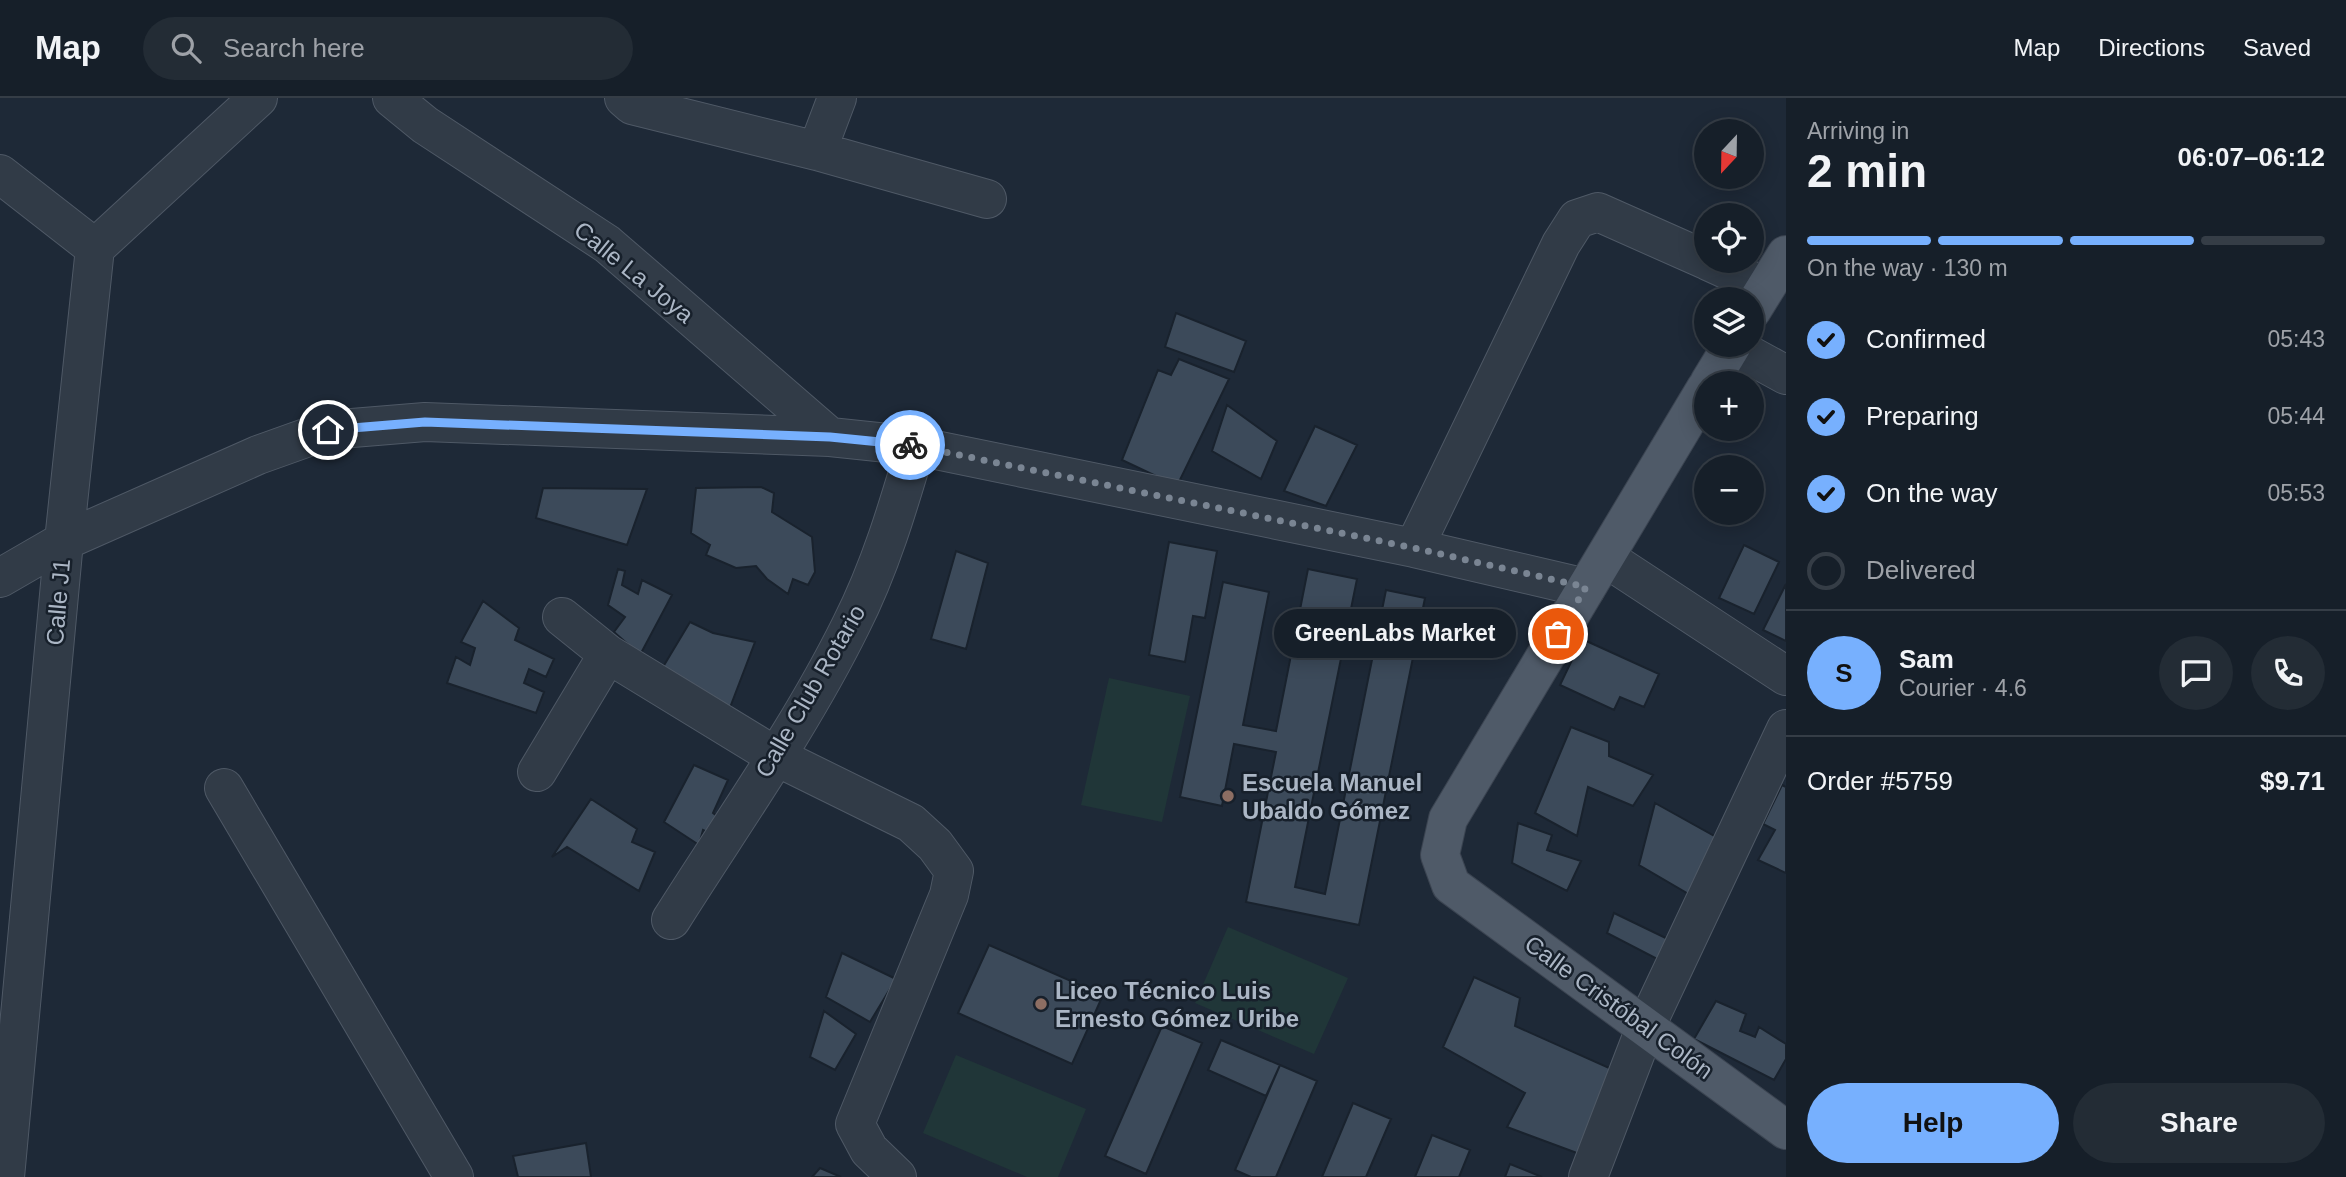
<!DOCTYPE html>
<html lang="en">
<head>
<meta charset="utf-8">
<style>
  :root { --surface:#161f29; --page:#232c35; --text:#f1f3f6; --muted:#9ea2a8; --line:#353d46; --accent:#77b0fe }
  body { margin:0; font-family:Helvetica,sans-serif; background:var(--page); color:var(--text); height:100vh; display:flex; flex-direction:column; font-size:26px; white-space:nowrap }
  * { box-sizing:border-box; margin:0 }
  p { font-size:23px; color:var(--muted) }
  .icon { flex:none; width:38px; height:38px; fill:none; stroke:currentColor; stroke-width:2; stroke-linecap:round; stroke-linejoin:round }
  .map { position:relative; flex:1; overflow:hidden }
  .sheet { display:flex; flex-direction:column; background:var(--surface); width:560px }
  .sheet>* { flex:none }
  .needle { width:46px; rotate:202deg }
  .tools { position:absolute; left:1694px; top:21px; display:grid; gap:14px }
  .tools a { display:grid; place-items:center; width:70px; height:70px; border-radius:50%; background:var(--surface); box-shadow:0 4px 18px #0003,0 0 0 2px var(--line); font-size:35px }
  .pin { position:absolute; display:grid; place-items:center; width:60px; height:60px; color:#fff; margin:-30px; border:4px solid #fff; border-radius:50%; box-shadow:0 2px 7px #0007 }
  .courier { position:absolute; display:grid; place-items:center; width:70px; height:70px; margin:-35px; border:5px solid #77b0fe; border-radius:50%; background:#fff; color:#222; box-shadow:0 2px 9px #0007 }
  .bubble { position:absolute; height:49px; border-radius:24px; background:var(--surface); box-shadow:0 4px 18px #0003,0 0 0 2px var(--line); font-size:23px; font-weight:800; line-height:49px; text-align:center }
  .summary em { font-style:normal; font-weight:800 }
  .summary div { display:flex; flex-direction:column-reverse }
  .summary { display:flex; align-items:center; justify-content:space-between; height:119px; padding:0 21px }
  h1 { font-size:46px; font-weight:800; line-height:52px }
  .bar { display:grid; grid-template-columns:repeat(4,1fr); gap:10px 7px; align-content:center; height:84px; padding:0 21px }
  .bar i { height:9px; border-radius:5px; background:var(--line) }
  .bar .on { background:var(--accent) }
  .bar p { grid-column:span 4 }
  .line { display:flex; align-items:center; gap:18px; padding:0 21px; border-top:2px solid var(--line) }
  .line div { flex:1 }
  .round { display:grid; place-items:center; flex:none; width:74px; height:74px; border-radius:37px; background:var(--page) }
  ol { padding:0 21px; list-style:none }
  li { display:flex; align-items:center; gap:21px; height:77px }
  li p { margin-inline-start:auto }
  li .icon { padding:7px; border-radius:50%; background:var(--accent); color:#111; stroke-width:4 }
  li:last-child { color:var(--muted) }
  li i { width:38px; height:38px; border:4px solid var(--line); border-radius:50% }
  .button { display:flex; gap:14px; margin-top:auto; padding:14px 21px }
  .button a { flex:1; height:80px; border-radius:42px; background:var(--accent); color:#111; font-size:28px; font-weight:800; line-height:80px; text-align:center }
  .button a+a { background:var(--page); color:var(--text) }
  header { display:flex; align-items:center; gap:42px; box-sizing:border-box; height:98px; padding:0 35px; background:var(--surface); border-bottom:2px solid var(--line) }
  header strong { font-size:33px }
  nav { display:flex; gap:38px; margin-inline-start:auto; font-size:24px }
  .search { width:490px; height:63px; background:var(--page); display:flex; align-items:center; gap:18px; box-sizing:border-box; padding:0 24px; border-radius:38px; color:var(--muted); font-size:26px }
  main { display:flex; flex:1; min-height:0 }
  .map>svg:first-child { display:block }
  .green { fill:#203638 }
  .building { fill:#3c4a5a; stroke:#19222d; stroke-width:2 }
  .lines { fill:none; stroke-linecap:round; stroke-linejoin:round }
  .minor-casing { stroke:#4f5966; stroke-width:40 }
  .major-casing { stroke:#3b4451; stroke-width:40 }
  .minor { stroke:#313b47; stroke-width:38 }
  .major { stroke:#4f5a68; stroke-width:38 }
  .done { stroke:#7a8593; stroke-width:7; stroke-dasharray:0 12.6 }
  .route { stroke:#77b0fe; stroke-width:9 }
  .education-dot { fill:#8d6e63; stroke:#17202b; stroke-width:2.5 }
  .labels { text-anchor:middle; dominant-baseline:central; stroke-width:5; stroke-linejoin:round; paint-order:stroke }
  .street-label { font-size:24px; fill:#abb6c5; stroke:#17202b }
  .poi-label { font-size:24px; font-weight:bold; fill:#abb6c5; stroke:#17202b; text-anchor:start }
</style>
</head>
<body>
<header>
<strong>Map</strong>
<div class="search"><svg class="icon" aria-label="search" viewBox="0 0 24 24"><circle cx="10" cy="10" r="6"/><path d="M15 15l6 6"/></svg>Search here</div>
<nav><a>Map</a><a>Directions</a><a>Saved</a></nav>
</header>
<main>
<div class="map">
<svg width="1786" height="1079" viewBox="0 0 1786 1079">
  <rect width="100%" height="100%" fill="#1e2937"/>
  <path class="green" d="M1109,580L1190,598L1162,724L1081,707Z
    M1228,829L1348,880L1314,956L1195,905Z
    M956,957L1086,1011L1058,1079H1027L923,1035Z"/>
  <path class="building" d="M1176,215L1246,243L1234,274L1165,249Z
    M1179,261L1229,281L1177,388L1122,362L1158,272L1171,277Z
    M1227,307L1277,343L1261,381L1212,353Z
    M1315,328L1357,347L1326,408L1284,393Z
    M761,389L774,395L772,414L812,439L815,474L808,487L793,481L788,496L767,481L756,468L736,470L706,457L710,447L691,435L696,390Z
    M543,390L647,391L627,447L536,420Z
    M1169,444L1217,453L1205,520L1193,518L1185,564L1149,557Z
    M1744,447L1779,464L1754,516L1719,500Z
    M956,453L988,465L966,551L931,541Z
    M618,471L625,473L622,487L638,496L642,482L672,497L640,557L614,534L625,519L608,507Z
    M1308,471L1357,481L1295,789L1325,796L1386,492L1425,500L1359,827L1246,804L1276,654L1234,646L1222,708L1180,699L1223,484L1269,494L1243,627L1276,633Z
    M1786,486V543L1763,532Z
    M483,503L519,530L515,542L554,561L546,579L529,571L524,585L544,594L536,615L447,585L456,559L470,567L475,550L461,544Z
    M690,524L713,535L755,544L726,620L660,574Z
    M1582,541L1659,576L1644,609L1620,599L1614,612L1560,587Z
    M1571,629L1609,644V658L1653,677L1633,708L1588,689L1577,738L1535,715Z
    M694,667L728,682L713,715L728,727L720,740L703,732L699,747L664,724Z
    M1782,687L1786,689V775L1758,762L1775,732L1763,726Z
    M591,701L637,731L632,744L655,754L639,793L567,749L552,759Z
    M1655,705L1716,739L1692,798L1639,767Z
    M1518,725L1552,737L1547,752L1581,763L1567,793L1512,765Z
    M1614,815L1672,843L1661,863L1607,835Z
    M989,847L1103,897L1072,966L958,915Z
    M842,855L896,881L870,924L826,899Z
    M1474,879L1520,900L1515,928L1616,973L1585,1058L1507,1029L1525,995L1443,949Z
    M1716,903L1746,916L1740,933L1755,939L1759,929L1786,946V961L1774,982L1694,941Z
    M824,913L856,936L835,972L810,959Z
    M1162,928L1202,945L1146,1076L1105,1058Z
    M1221,942L1280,967L1266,998L1208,972Z
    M1280,967L1317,983L1276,1079H1251L1235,1072Z
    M1353,1005L1391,1021L1366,1079H1322Z
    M1432,1037L1470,1052L1459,1079H1415Z
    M586,1045L591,1079H518L513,1058Z
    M1510,1066L1542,1079H1505Z
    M820,1070L841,1079H812Z"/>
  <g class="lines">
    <g class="minor-casing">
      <path id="minor" d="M392,0L425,27L607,146L830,339
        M624,0L632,7L817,53L987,101
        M817,53L837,0
        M0,76L95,150
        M1708,163L1765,189
        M1731,247L1786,277
        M1414,450L1561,146L1577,121L1598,114L1706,162
        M1606,460L1786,578
        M0,480L64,443L258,357L328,332L425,324L830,339L916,348L1414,450L1586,490
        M562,519L608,556L775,658L911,725L935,747L954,773L949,797L855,1026L869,1052L897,1079
        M537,674L608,556
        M224,690L454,1079
        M671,822C732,725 800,630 851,527C880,470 898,409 916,348
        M5,1079L64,443L95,150L258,0
        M1588,1079L1646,928L1786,631"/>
    </g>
    <g class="major-casing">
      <path id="major" d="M1752,212L1786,157
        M1709,285L1732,247
        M1706,290L1448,721L1440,757L1451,787L1786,1032"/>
    </g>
    <use href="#minor" class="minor"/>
    <use href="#major" class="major"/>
  </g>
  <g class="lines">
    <path class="done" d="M910,347L1414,450L1586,489L1558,536"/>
    <path class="route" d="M328,332L425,324L830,339L910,347"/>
  </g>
  <g class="education-dot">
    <circle cx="1228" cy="698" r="7"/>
    <circle cx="1041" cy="906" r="7"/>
  </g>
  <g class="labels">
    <g class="street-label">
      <text transform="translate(634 174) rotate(39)">Calle La Joya</text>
      <text transform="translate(58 504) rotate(-85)">Calle J1</text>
      <text transform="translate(810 593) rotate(-60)">Calle Club Rotario</text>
      <text transform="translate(1619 909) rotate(36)">Calle Cristóbal Colón</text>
    </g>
    <g class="poi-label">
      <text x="1242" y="684">Escuela Manuel<tspan x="1242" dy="28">Ubaldo Gómez</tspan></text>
      <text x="1055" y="892">Liceo Técnico Luis<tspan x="1055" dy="28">Ernesto Gómez Uribe</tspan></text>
    </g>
  </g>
</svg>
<div class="tools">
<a><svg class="needle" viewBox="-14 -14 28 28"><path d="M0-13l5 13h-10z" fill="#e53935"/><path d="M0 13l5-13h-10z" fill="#9ea2a8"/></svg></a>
<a><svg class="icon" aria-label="locate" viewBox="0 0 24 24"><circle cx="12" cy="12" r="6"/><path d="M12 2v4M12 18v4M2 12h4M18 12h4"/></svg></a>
<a><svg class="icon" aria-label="layers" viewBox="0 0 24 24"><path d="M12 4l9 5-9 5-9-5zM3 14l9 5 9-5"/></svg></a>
<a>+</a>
<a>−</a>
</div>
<div class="pin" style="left:1558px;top:536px;background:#ea580c"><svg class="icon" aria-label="bag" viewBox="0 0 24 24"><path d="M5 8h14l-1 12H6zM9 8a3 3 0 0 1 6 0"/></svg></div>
<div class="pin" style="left:328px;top:332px;background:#1f2937"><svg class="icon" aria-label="home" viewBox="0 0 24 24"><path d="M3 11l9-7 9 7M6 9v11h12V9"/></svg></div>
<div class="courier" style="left:910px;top:347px"><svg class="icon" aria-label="bike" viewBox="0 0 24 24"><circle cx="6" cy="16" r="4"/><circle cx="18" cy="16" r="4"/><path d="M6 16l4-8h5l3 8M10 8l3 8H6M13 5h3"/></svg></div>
<div class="bubble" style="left:1274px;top:511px;width:242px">GreenLabs Market</div>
</div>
<section class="sheet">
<div class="summary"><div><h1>2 min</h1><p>Arriving in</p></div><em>06:07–06:12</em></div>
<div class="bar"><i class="on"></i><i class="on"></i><i class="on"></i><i></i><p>On the way · 130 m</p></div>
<ol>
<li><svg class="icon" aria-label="check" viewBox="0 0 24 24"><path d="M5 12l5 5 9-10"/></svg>Confirmed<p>05:43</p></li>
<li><svg class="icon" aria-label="check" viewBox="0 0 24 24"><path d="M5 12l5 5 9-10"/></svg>Preparing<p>05:44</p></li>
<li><svg class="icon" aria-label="check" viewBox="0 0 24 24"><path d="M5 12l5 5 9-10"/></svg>On the way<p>05:53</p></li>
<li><i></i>Delivered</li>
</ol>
<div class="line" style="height:126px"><b class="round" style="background:var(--accent);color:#111">S</b><div><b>Sam</b><p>Courier · 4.6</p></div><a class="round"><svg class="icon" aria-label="chat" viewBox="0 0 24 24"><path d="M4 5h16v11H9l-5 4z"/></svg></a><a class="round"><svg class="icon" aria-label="phone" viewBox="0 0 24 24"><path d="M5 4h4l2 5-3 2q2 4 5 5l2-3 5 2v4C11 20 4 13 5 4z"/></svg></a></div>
<div class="line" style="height:91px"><div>Order #5759</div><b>$9.71</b></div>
<div class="button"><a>Help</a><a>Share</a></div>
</section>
</main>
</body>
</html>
